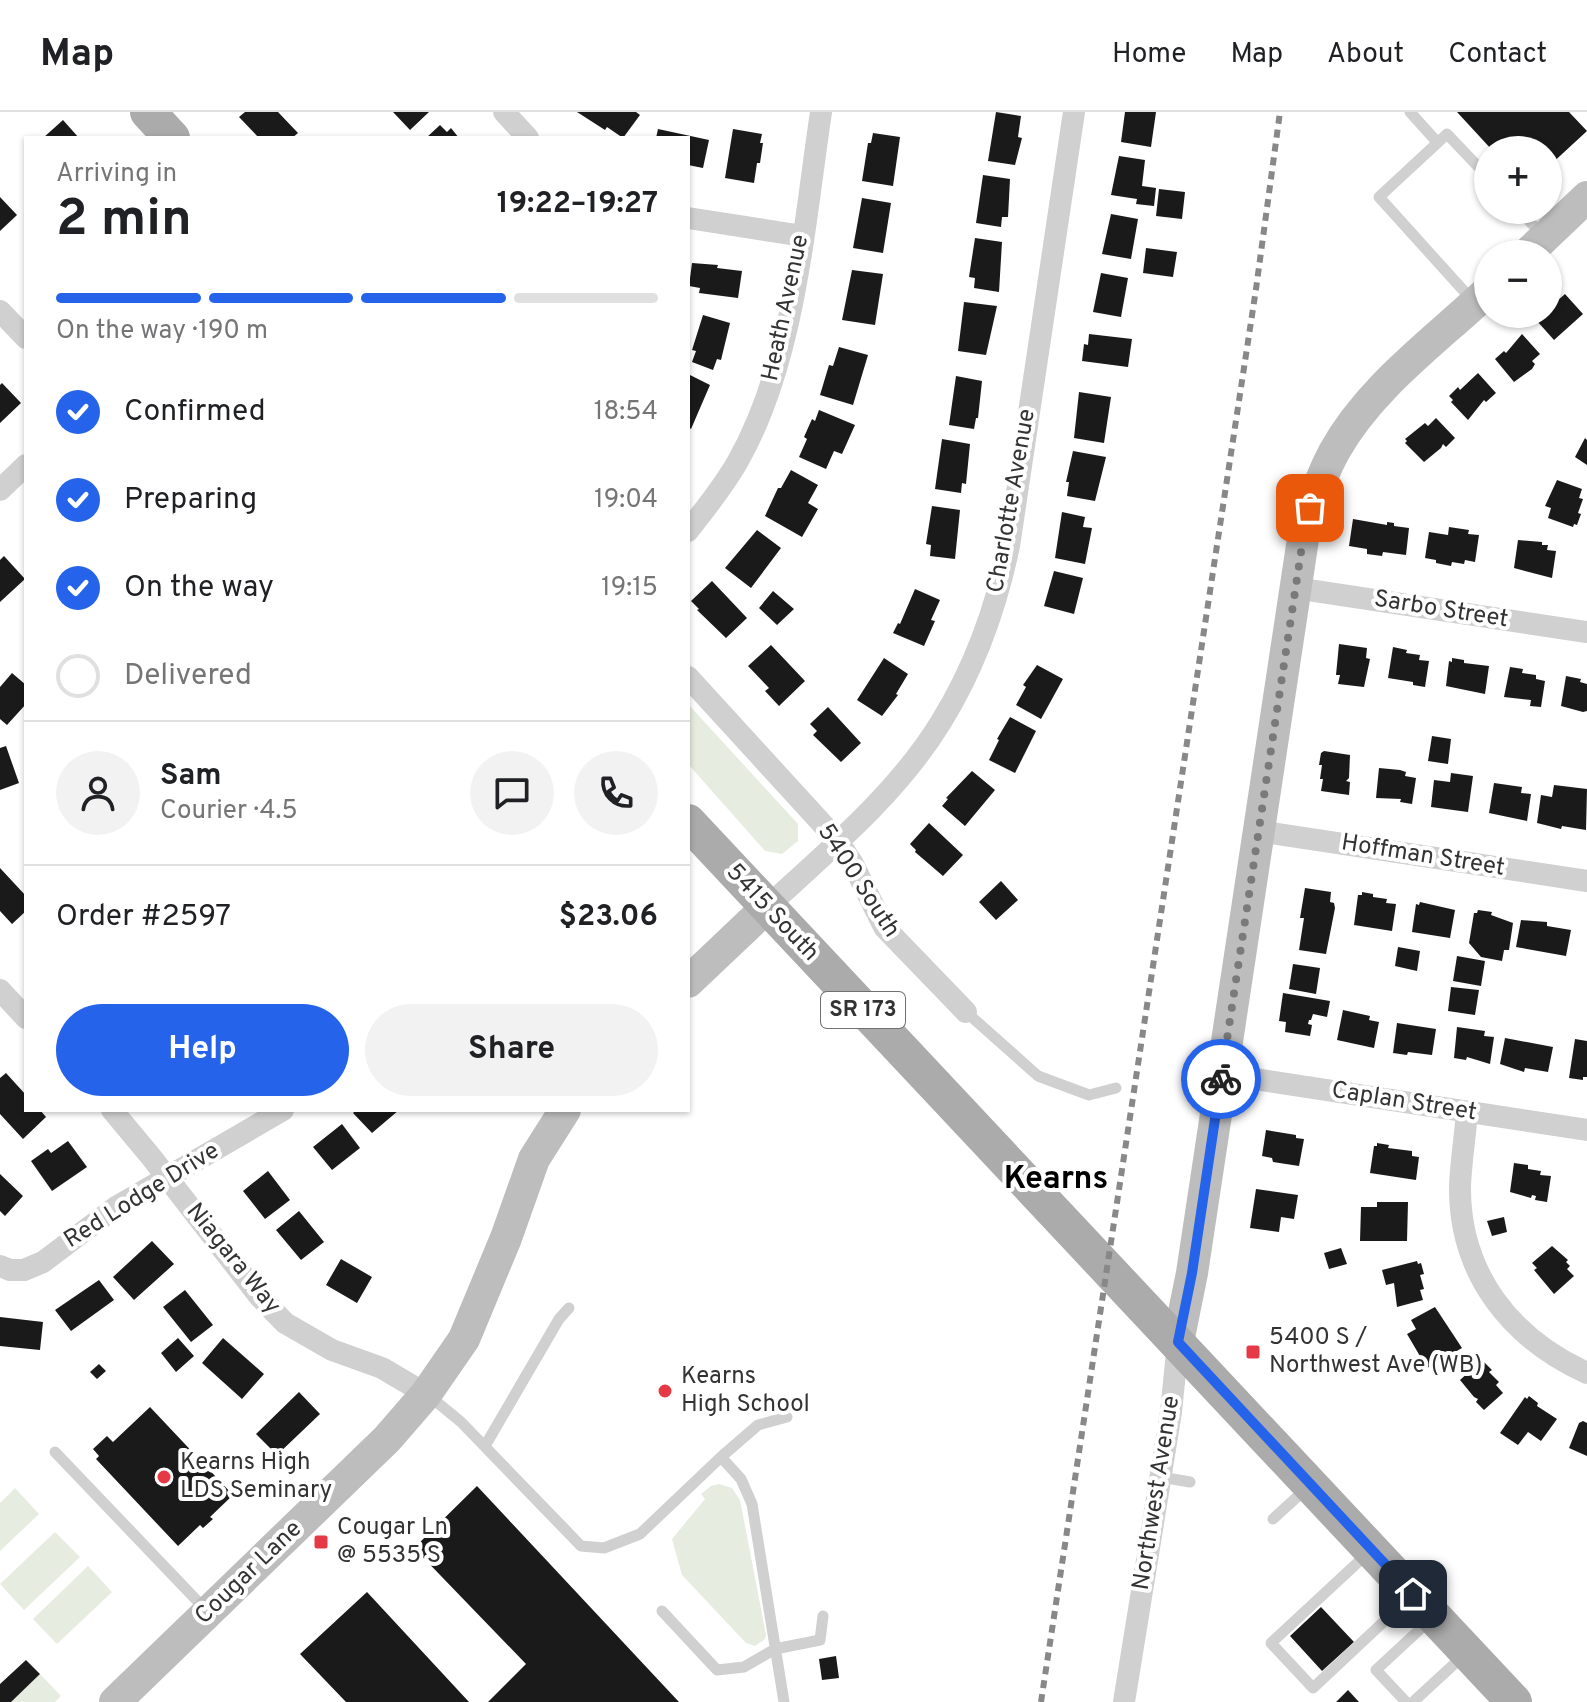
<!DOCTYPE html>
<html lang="en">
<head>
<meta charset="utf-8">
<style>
  :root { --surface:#fff; --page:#f2f2f2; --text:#202124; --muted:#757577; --line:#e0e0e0; --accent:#2563eb }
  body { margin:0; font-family:Overpass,sans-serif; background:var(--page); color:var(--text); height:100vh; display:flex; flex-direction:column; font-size:30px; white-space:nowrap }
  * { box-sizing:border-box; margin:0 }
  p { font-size:26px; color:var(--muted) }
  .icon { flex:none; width:44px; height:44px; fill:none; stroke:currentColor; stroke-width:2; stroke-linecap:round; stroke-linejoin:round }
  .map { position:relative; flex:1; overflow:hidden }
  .panel { position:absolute; left:24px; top:24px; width:666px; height:976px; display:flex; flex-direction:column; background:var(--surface); border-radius:0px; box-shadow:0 2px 6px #0004 }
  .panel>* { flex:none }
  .buttons { position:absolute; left:1474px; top:24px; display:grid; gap:16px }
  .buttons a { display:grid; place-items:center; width:88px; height:88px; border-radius:50%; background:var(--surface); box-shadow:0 2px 6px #0004; font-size:40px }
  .pin { position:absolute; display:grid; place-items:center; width:68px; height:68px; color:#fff; margin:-34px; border-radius:16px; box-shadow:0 4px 12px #0006 }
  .courier { position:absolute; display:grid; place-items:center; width:80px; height:80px; margin:-40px; border:6px solid #2563eb; border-radius:50%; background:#fff; color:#222; box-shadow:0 2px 10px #0007 }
  .overview em { font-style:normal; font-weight:700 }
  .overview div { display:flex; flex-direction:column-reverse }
  .overview { display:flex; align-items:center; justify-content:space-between; height:136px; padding:0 32px }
  h1 { font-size:52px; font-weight:700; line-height:60px }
  .bar { display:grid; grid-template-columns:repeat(4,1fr); gap:12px 8px; align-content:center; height:96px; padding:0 32px }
  .bar i { height:10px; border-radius:6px; background:var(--line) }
  .bar .active { background:var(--accent) }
  .bar p { grid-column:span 4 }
  .line { display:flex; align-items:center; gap:20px; padding:0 32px; border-top:2px solid var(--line) }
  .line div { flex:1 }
  .round { display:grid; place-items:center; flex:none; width:84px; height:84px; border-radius:42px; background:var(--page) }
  ol { padding:0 32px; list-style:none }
  li { display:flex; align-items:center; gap:24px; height:88px }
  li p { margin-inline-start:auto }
  li .icon { padding:8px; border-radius:50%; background:var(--accent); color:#fff; stroke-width:4 }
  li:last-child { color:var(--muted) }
  li i { width:44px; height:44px; border:4px solid var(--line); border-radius:50% }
  .action { display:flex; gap:16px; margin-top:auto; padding:16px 32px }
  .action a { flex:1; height:92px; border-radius:48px; background:var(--accent); color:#fff; font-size:32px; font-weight:700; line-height:92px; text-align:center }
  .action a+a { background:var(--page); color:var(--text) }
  header { display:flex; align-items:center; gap:48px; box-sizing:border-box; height:112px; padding:0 40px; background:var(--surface); border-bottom:2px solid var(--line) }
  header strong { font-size:38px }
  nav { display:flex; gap:44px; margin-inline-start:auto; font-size:28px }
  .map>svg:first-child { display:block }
  .green { fill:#e6ecdf }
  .building { fill:#1a1a1a }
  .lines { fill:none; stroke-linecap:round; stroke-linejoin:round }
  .lane { stroke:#d0d0d0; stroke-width:11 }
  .street { stroke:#d0d0d0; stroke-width:22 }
  .secondary { stroke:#bdbdbd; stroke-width:32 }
  .primary { stroke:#ababab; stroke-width:36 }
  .rail { stroke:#888; stroke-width:6; stroke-dasharray:8 6; stroke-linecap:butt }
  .done { stroke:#7a7a7a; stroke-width:8; stroke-dasharray:0 14.4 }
  .route { stroke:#2563eb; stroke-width:10 }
  .poi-dot { fill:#e63946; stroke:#fff; stroke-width:3 }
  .labels { text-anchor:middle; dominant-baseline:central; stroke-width:8; stroke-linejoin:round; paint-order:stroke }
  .shield { fill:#fff; stroke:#707070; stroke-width:2 }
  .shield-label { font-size:22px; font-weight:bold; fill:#333 }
  .street-label { font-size:24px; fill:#333; stroke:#fff }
  .poi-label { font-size:24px; fill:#333; stroke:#fff; text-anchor:start }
  .district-label { font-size:32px; font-weight:bold; fill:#000; stroke:#fff }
</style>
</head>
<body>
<header>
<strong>Map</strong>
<nav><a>Home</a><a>Map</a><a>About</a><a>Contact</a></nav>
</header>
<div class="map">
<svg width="1587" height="1590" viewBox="0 0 1587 1590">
  <rect width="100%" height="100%" fill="#fff"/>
  <path class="green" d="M688,592L798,712V729L782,742L765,739L688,652Z
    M719,1372L732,1376L740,1388L766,1523L765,1527L755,1534L746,1531L682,1463L672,1427L705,1387L701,1382L711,1374Z
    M15,1376L39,1402L0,1439V1391Z
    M55,1420L80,1445L24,1498L0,1472Z
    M88,1454L112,1480L57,1532L33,1507Z
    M40,1562L61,1584L55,1590H11Z"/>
  <path class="building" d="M245,0H278L298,21L292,26H259L239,5Z
    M393,0H429L410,18Z
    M577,0H636L640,3L623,26L607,15L605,18Z
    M996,0L1021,4L1018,25L1022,26L1015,53L988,49Z
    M1125,0H1156L1151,35L1121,30Z
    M1457,0H1569L1587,19L1548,55V38H1492Z
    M63,8L79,26H43Z
    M440,13L447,20L451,16L459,26H426Z
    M658,17L709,28L703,56L688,53V26H656Z
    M733,17L762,22L760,31H763L760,51H757L754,71L725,66Z
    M873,21L900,25L893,74L862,69L868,31H871Z
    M1119,44L1145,48L1142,74L1156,76L1154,94L1136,92L1137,87L1111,83Z
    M983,63L1010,67L1008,105H1002L1001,115L976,111Z
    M1159,77L1185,80L1182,107L1156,104Z
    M0,85L17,103L0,119Z
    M862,86L891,91L883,141L853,136Z
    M1111,102L1138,107L1131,147L1102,142Z
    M975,126L1002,130L999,180L974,176L975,166L969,165Z
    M1146,136L1177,140L1173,165L1143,161Z
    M692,151L718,153L717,156L742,159L738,186L699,181L700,176L689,174Z
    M852,158L883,162L875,213L842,208Z
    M1101,161L1128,166L1121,205L1093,200Z
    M1565,182L1583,202L1554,228L1537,209L1539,207L1536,204L1548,202V197Z
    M964,190L997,194L986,243L958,239Z
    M703,203L730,211L721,248L717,247L713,258L692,250L696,239L692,238Z
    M1089,222L1132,227L1128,255L1082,249L1084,232L1088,233Z
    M1522,222L1540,242L1532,249L1535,252L1532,257L1514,270L1495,247L1504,239L1506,241Z
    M839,235L868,243L853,293L820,283L829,253L833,254Z
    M1478,261L1496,281L1486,290L1484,288L1468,308L1451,290L1453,288L1449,284L1458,275L1460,278Z
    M688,262L710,273L691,317L688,315Z
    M956,264L982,269L978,306H976L974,317L949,313Z
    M2,271L21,291L0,311V273Z
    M1079,280L1111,285L1104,331L1074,326Z
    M819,298L855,313L842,342L834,339L826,357L799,345L807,327L804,325L812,307L815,309Z
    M1436,306L1455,326L1446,335L1443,332L1441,336L1424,350L1405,331L1407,329L1405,327L1425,311L1428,314Z
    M1585,326L1587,328V353L1575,345Z
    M942,327L970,332L966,372L962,371L961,381L935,377Z
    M1073,339L1106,345L1095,389L1067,384L1069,370H1066Z
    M791,358L818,373L808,391L818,397L802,425L765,404L778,376H781Z
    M1557,368L1582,377L1579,386L1583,387L1578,401L1581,402L1577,413L1574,412L1573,415L1548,406L1551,396L1545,394Z
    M932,394L960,398L955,447L930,444L931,433L926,432Z
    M1062,400L1085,405L1083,415L1092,416L1085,452L1055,446Z
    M1353,407L1387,413V410L1394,411V414L1409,416L1406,443L1383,440L1382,444L1367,442V437L1349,434Z
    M1449,415L1469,418L1468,422L1479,423L1475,450L1465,448L1464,452L1452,450L1451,454L1436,451V448L1425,446L1429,420L1448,423Z
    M757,418L781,436L751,476L725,456Z
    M1518,428L1542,430V433H1548L1547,438L1556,439L1552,466L1514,456Z
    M4,444L25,467L0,490V448Z
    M1054,459L1083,466L1074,502L1044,494Z
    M712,469L747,506L726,526L697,498L699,497L691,489Z
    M915,477L940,488L931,508L935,509L924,534L893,521L898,511L900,512Z
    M773,479L794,497L777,513L759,496Z
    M1339,532L1367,536L1366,546L1370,547L1364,575L1338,572L1340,563H1336Z
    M771,533L805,569L779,594L765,579L769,576L748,554Z
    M1393,535L1407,538L1406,541L1420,543L1419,548L1429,549L1425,575L1413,573V570L1388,566Z
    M884,546L908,562L896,582L898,583L882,604L857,588Z
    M1452,546L1464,548V551L1489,554L1485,582L1446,574L1449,549L1452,550Z
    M1037,553L1063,567L1041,607L1016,593L1026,575L1023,573Z
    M1510,555L1523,557L1522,561L1536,563V567L1545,569L1541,595L1530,594L1531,588L1504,585Z
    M12,561L26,573V592L7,613L0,607V575Z
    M1566,564L1581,567L1580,570L1587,572V599L1583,600L1561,594Z
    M828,595L861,631L841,650L813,623L817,619L810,612Z
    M1010,605L1036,619L1015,661L989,648L999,628L997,627Z
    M1432,624L1451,627L1448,652L1428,649Z
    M6,634L19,671L0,678V636Z
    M1324,639L1350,643L1349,666L1346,669L1350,670L1349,683L1321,679L1323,667H1320L1322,653H1319L1321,641Z
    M1379,656L1400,658L1406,660L1405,664L1416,666L1412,692L1400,690L1401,687L1376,686Z
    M972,659L995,678L965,714L942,694L948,687L946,686Z
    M1451,661L1473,664L1468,700L1431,695L1434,668L1450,670Z
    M1494,671L1522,675L1521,681L1531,682L1527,709L1489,701Z
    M1554,673L1587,677L1586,718L1562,714L1561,717L1537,711L1541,683L1552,685Z
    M929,711L963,743L943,764L915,740L916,738L910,732Z
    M0,756L26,784V799L12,812L0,799Z
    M1001,769L1018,788L996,808L979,790Z
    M1305,776L1331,780L1330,790L1334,791L1335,796L1326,842L1299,838L1304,806H1300Z
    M1362,780L1373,782V785L1387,787L1386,791L1396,792L1392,819L1354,813L1358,783H1362Z
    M1420,790L1455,798L1450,826L1412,820L1416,792L1419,793Z
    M1478,798L1492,800L1491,803L1513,811L1509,838H1504L1502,849L1481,845L1469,831L1474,801H1477Z
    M1521,808L1547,810V814L1571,818L1566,844L1516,835Z
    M1398,835L1420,839L1417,859L1395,854Z
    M1457,844L1485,849L1481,874L1453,869Z
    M1293,852L1320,856L1316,882L1289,877Z
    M1451,875L1479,878L1475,903L1448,899Z
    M1283,881L1330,889L1327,905L1313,902L1311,908H1309L1308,912L1312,913L1310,924L1285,920L1286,910L1279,909Z
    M1343,898L1370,904L1369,908L1379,910L1374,936L1337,928Z
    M1397,911L1436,917L1432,943L1408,940L1407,943L1393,941Z
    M1457,915L1485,919L1484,924L1494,925L1490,952L1467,945L1466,948L1454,946Z
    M1505,926L1553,935L1548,960L1525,956L1524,960L1500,952Z
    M1575,927L1587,929V965H1583V968L1569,966Z
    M6,961L26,983V998H40L46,1005L23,1027L0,1002V966Z
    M356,998H399L372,1021L353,1001Z
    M342,1012L360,1036L332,1058L313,1035Z
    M1266,1018L1296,1023V1026L1304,1027L1299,1054L1273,1050L1272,1046L1262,1044Z
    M68,1029L87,1055L52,1079L31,1049L48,1037L51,1041Z
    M1377,1031L1389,1033L1388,1036L1412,1039V1044L1419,1045L1416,1068L1370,1061L1374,1034H1377Z
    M1514,1051L1528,1053V1057L1541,1059L1540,1063L1551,1064L1547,1090L1535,1088L1536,1084L1532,1083L1531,1086L1510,1080Z
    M268,1059L290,1088L265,1107L243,1079Z
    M0,1062L23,1084L5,1104L0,1099Z
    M1256,1077L1298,1083L1294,1107L1281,1105L1279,1120L1250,1116Z
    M1377,1090H1408L1407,1129H1360L1361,1095H1377Z
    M299,1099L324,1130L301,1148L276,1118Z
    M1504,1105L1507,1120L1492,1124L1487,1109Z
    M152,1129L174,1152L134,1188L113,1165Z
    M1552,1134L1568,1148L1566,1150L1570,1154L1567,1157L1574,1164L1554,1182L1534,1158L1537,1156L1532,1151Z
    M1341,1136L1347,1152L1329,1157L1324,1141Z
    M341,1147L372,1165L357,1191L326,1173Z
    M1417,1149L1418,1152L1421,1151L1424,1162L1420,1163L1424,1177L1420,1178L1423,1188L1397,1195L1394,1171L1386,1173L1382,1158Z
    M99,1168L114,1188L71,1219L55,1198Z
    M185,1178L213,1213L191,1230L163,1195Z
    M1435,1195L1462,1236L1427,1256L1407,1222L1416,1217L1411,1208Z
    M0,1205L43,1210L40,1238L0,1234Z
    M178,1226L194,1244L176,1260L161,1241Z
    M223,1226L264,1262L242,1287L202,1251Z
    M1482,1248L1492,1258L1489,1260L1499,1270L1496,1273L1503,1281L1484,1298L1476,1290L1478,1287L1474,1285L1460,1268Z
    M99,1252L106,1259L97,1267L90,1260Z
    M299,1280L320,1302L277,1343L256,1322Z
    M1529,1284L1538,1291L1537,1294L1557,1307L1541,1329L1528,1320L1518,1333L1500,1321L1525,1285L1527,1287Z
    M150,1295L233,1383L210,1405L213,1407L203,1416L200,1413L178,1434L96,1347L99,1344L93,1337L107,1324L113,1330Z
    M1583,1309L1587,1311V1344L1569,1336L1579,1311Z
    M477,1374L679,1590H488L526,1552L414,1436Z
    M367,1480L469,1590H346L300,1542Z
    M1321,1495L1354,1530L1322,1559L1290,1524Z
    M836,1544L839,1566L822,1568L819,1547Z
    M26,1548L40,1562L11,1590H0V1572Z
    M1348,1578L1359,1590H1336Z"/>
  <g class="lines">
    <path class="lane" d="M1410,0L1437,30
      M1519,98L1544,125
      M1472,188L1379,85L1447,22L1488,65
      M966,900L1038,964L1089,983L1116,976
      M427,1282L461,1310L581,1434L604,1436L640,1422L721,1345L741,1367L752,1392L784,1590
      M485,1334L559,1207L569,1196
      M55,1340L205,1497
      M721,1345L758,1313L787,1305
      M1161,1365L1190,1370
      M1273,1407L1308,1375
      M1368,1441L1271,1531L1313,1576L1409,1486
      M662,1499L717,1558L744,1555L775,1537L820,1528L823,1504
      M1406,1590L1376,1558L1431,1507
      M1413,1590L1464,1543"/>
    <path class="street" d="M504,0L528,26
      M688,106L803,124
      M0,199L26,226
      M0,378L26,353
      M688,419C705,397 724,374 738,349C795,248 804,113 821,0
      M1295,476L1587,520
      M688,565L838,729L853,752L884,815L966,900
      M1258,719L1587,769
      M767,795C828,739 897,682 941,610C975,555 996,496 1009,434L1074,0
      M0,878L26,906
      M1222,962L1587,1018
      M112,998L152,1046L259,1184L285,1211L332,1238L382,1256L426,1282
      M1467,1000C1465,1025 1461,1050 1460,1074C1459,1161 1510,1226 1587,1261
      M0,1154L10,1158H24L43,1150L116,1095L283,998
      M1124,1590L1171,1300L1178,1230"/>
    <path class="secondary" d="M1527,142L1587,85
      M688,870L767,795
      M1178,1230L1192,1161L1303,427C1310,397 1319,368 1334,340C1370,275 1435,229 1488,179
      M115,1590L387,1327L426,1282L464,1227L506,1126L534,1047L565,998"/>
    <path class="primary" d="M148,0L172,26
      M688,710L1514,1590"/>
    <path class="rail" d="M1041,1590L1256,177L1280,0"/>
  </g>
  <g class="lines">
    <path class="done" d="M1221,967L1303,427L1310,396"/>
    <path class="route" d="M1221,967L1192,1161L1178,1230L1413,1482"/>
  </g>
  <g class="poi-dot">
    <rect x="1245" y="1232" width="16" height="16" rx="4"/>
    <circle cx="665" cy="1279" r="8"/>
    <circle cx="164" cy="1365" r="8"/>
    <rect x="313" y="1422" width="16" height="16" rx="4"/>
  </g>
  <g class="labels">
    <rect class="shield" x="821" y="880" width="84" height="36" rx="6"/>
    <g class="shield-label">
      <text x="863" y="898">SR 173</text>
    </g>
    <g class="street-label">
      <text transform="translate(786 196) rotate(-78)">Heath Avenue</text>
      <text transform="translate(1012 389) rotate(-80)">Charlotte Avenue</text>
      <text transform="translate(1441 498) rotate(9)">Sarbo Street</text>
      <text transform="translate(1423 744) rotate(9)">Hoffman Street</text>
      <text transform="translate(858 769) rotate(57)">5400 South</text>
      <text transform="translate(772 801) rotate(47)">5415 South</text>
      <text transform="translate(1404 990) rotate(9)">Caplan Street</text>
      <text transform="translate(142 1084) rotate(-32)">Red Lodge Drive</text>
      <text transform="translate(233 1147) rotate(51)">Niagara Way</text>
      <text transform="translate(1157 1381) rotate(-81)">Northwest Avenue</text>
      <text transform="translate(249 1461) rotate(-44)">Cougar Lane</text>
    </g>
    <g class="poi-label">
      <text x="1269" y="1226">5400 S /<tspan x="1269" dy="28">Northwest Ave (WB)</tspan></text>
      <text x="681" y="1265">Kearns<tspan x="681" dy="28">High School</tspan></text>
      <text x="180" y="1351">Kearns High<tspan x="180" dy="28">LDS Seminary</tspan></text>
      <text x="337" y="1416">Cougar Ln<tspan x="337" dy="28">@ 5535 S</tspan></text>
    </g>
    <g class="district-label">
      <text x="1056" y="1068">Kearns</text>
    </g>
  </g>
</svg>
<div class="buttons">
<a>+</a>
<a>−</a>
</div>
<div class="pin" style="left:1310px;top:396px;background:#ea580c"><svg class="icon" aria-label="bag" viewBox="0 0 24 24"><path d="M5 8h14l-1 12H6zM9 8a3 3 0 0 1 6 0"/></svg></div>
<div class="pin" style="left:1413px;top:1482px;background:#1f2937"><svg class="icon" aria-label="home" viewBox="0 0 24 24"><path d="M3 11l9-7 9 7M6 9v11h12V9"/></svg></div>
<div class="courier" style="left:1221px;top:967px"><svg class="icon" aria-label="bike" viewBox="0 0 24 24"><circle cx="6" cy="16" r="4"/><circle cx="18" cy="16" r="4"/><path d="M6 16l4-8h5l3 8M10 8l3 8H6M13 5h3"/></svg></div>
<section class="panel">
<div class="overview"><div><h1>2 min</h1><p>Arriving in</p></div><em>19:22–19:27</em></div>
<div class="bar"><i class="active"></i><i class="active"></i><i class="active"></i><i></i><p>On the way · 190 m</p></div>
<ol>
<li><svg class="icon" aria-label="check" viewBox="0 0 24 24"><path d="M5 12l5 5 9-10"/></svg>Confirmed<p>18:54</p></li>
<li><svg class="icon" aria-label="check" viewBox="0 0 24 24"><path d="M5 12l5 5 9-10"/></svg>Preparing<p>19:04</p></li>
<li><svg class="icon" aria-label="check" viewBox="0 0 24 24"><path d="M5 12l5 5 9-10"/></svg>On the way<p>19:15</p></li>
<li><i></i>Delivered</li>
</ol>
<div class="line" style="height:144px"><a class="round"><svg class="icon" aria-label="person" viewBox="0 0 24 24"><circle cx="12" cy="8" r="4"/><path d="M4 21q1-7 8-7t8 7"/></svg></a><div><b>Sam</b><p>Courier · 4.5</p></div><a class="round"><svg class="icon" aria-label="chat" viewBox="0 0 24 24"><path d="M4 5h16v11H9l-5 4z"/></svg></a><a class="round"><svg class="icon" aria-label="phone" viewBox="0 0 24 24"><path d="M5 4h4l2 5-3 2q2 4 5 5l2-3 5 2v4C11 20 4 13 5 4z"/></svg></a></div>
<div class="line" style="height:104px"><div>Order #2597</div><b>$23.06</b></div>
<div class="action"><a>Help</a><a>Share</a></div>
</section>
</div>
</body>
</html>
